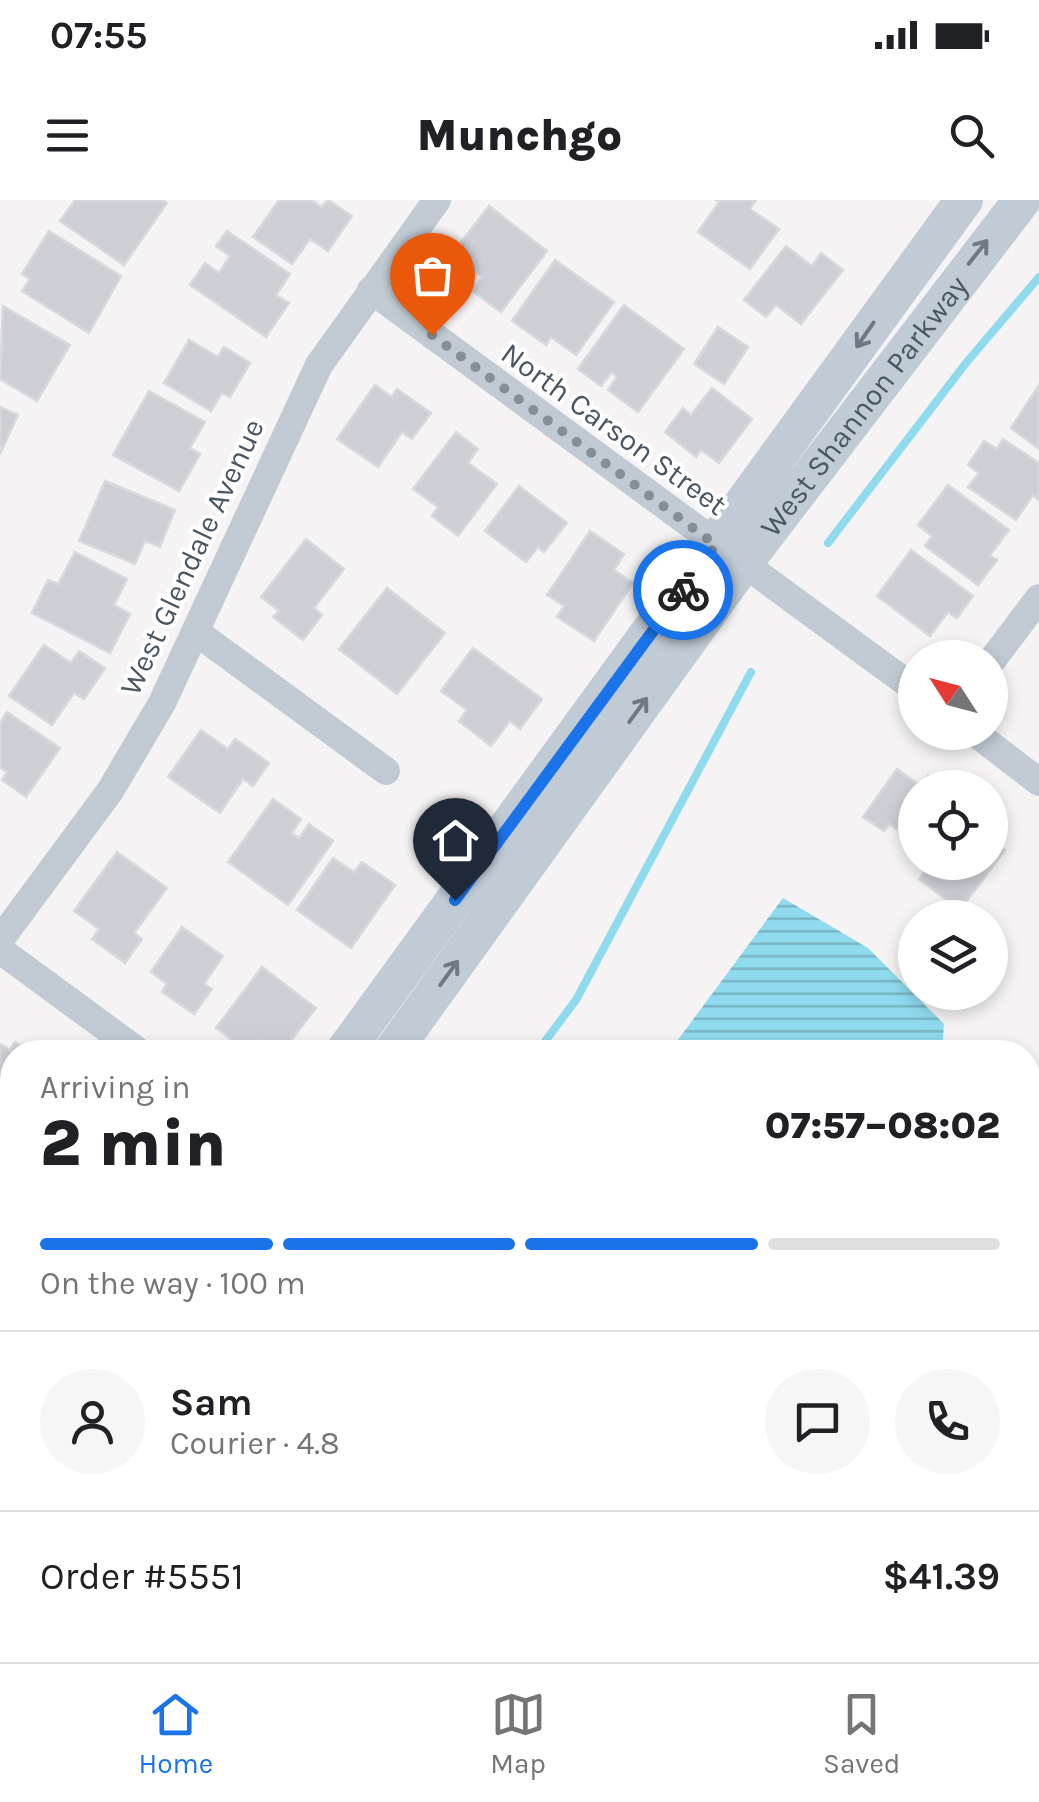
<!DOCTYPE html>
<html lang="en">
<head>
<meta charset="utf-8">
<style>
  :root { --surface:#fff; --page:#f6f6f6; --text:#202124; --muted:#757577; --line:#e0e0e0; --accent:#1a73e8 }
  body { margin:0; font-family:Karla,sans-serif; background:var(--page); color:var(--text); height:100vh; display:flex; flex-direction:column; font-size:38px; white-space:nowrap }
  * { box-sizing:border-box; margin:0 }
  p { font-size:32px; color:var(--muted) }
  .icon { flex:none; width:55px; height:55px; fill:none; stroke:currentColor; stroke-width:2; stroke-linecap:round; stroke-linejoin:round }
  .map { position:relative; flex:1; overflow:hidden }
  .panel { position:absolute; left:0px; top:840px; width:1040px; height:622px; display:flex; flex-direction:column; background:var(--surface); border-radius:40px 40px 0 0; box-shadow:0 5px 15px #0003 }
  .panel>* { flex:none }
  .needle { width:65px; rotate:306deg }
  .buttons { position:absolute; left:898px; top:440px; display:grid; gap:20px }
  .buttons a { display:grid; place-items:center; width:110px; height:110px; border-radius:50%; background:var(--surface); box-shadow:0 5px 15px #0003; font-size:50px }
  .pin { position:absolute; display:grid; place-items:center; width:85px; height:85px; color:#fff; margin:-102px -42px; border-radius:50% 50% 50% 0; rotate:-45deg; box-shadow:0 0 10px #0007 }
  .pin .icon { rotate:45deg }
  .courier { position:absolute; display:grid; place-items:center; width:100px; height:100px; margin:-50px; border:8px solid #1a73e8; border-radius:50%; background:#fff; color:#222; box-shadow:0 2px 12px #0007 }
  .overview em { font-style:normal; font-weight:800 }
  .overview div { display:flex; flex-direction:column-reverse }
  .overview { display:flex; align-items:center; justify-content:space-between; height:170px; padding:0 40px }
  h1 { font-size:65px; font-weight:800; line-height:75px }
  .bar { display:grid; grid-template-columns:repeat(4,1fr); gap:15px 10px; align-content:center; height:120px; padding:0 40px }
  .bar i { height:12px; border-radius:8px; background:var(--line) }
  .bar .current { background:var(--accent) }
  .bar p { grid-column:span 4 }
  .line { display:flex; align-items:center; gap:25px; padding:0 40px; border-top:2px solid var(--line) }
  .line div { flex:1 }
  .round { display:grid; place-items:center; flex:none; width:105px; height:105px; border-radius:52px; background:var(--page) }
  .status { display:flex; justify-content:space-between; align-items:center; height:70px; padding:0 50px; background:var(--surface); direction:ltr }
  .status svg { height:28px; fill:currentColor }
  header { display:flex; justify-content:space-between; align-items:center; height:130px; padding:0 40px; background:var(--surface); font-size:45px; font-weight:800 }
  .tab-bar { display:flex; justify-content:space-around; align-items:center; height:140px; border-top:2px solid var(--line); background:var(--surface); font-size:28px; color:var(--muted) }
  .tab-bar a { display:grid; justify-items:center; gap:5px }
  .tab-bar .current { color:var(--accent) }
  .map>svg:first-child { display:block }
  .water { fill:url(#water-rules) }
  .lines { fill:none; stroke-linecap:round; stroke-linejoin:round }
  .stream { stroke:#90daee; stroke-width:8 }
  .building { fill:#cdcfd5; stroke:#d7d9de; stroke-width:2.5 }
  .street { stroke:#c1cad2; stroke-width:28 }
  .secondary { stroke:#c1cbd6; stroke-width:38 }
  .oneway { stroke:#6e7984 }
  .done { stroke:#868d94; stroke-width:10; stroke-dasharray:0 18 }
  .route { stroke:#1a73e8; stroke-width:12 }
  .labels { text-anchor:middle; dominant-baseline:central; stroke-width:8; stroke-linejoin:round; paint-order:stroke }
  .street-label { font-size:30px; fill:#4a5661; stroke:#fff }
</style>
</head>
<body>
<div class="status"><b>07:55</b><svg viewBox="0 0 49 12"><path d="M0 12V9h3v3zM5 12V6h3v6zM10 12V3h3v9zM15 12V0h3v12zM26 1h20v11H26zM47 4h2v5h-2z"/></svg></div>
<header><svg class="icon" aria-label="menu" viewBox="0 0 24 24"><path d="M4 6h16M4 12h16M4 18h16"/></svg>Munchgo<svg class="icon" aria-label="search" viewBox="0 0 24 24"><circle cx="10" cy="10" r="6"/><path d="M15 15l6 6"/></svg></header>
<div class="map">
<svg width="1039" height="1462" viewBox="0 0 1039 1462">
  <defs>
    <pattern id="water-rules" width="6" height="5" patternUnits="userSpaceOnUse" patternTransform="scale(2.5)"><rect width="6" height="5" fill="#90daee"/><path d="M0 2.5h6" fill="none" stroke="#78b4c4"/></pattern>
  </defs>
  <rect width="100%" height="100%" fill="#f5f3f3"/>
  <path class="water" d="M783,698L868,748L944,824L942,852H669Z
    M227,1450H547L551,1462H218Z"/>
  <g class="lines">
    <path class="stream" d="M828,343L966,163L1039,77
      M537,852L576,800L751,472
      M96,1462L106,1450"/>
  </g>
  <path class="building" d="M75,0H162L167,3L124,65L60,21Z
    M279,0H312L321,7L328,0L352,16L328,51L310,39L292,64L253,37Z
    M716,0H756L750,9L779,29L750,69L698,32L719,2Z
    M489,6L547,51L501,112L472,91L482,77L476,72L465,86L441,68Z
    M49,31L121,76L89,133L22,91L30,79L22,74Z
    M227,31L290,74L276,95L289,103L266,137L190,85L205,63L219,73L230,56L216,46Z
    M786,46L812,66L821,53L843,70L801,124L776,105L766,117L744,100Z
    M555,60L614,102L576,155L551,137L546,145L512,121Z
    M624,105L684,149L638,212L608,190L617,177L612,172L601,186L578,169Z
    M3,106L70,145L37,201L0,179Z
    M718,127L748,147L724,184L694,164Z
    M189,140L218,157L224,147L250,163L230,197L222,193L211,211L164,183Z
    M375,185L392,197L397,189L431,213L412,239L402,232L378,267L337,239Z
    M1039,185V249L1011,228Z
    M712,188L752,219L719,263L701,250L696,257L665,232L683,208L691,215Z
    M149,191L205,222L190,248L200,254L179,291L113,255Z
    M0,207L18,215L0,254Z
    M456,232L478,249L468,263L497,284L458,336L432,316L438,307L413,289Z
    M1003,239L1039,263V300L1033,295L1016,320L968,287L979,273L968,265L984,241L997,249Z
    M105,281L175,310L160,347L145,341L135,364L79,341Z
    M948,285L1009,330L990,355L997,360L978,385L925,346L932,336L918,325Z
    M519,286L567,323L544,352L538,347L526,362L485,331Z
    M590,331L624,354L614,370L633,383L594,441L557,417L564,406L547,395Z
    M306,339L344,369L314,408L322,415L303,440L273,417L279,411L261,397Z
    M911,350L973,396L957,418L948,412L930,436L877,396Z
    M75,352L127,379L114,405L130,414L110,453L32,413L48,380L58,384Z
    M387,388L445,433L397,494L339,449Z
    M44,445L71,463L79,451L105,468L84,499L74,493L52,525L9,496Z
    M473,448L542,499L520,529L510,521L491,546L459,521L467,510L441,491Z
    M7,512L60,548L26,597L2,580L7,572L0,567V523Z
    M201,530L228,549L235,539L269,563L253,586L243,579L220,613L168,577Z
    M897,569L921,586L928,576L945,588H915V642L889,624L884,631L863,617Z
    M273,599L301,619L292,633L299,638L309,624L333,641L288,705L228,662Z
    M990,638L1005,650L960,710L919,679L931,662H990Z
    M117,652L167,688L134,733L142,739L125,763L92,739L99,729L74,711Z
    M333,658L354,672L362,662L395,685L351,748L297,710Z
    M182,727L223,756L204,784L212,789L194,814L162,792L167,784L151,772Z
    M262,767L316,808L282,852L259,840L248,852L216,828Z
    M15,842L31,852H12V913L4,925L0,922V844L10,850Z
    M1032,915L1039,920V984L1028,976V921Z
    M0,1029L10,1037L12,1033V1064L0,1081Z
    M1028,1268L1039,1276V1337L1028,1329Z
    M673,1450H703L693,1462Z
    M882,1450H904L920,1462H873Z
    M938,1450H964L955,1462Z"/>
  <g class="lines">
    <path class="street" d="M371,90L915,489
      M196,432L386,571
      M990,463L1039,398
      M974,532L1039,582
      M0,740L110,591L162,503L319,165L437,0
      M0,750L139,852
      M1028,1154L1039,1138
      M804,1462L812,1450"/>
    <g class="secondary">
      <path d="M344,852L964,0"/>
      <path id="s1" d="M392,852L743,364L1022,0"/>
      <path d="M0,1322L12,1304"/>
      <path d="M0,1390L12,1373"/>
    </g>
  </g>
  <defs><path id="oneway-shaft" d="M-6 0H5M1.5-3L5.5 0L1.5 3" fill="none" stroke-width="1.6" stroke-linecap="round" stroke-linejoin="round" transform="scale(2.5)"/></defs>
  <g class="oneway">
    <use href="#oneway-shaft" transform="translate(978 52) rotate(-52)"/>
    <use href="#oneway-shaft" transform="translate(865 135) rotate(125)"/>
    <use href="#oneway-shaft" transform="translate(638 510) rotate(-54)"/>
    <use href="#oneway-shaft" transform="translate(449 773) rotate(-54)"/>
  </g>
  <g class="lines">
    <path class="done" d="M432,135L716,345L683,390"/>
    <path class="route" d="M455,700L683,390"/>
  </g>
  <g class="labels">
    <g class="street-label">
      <text stroke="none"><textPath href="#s1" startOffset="800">West Shannon Parkway</textPath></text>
      <text transform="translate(614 229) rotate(36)">North Carson Street</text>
      <text transform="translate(192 357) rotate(-65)">West Glendale Avenue</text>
    </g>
  </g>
</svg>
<div class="buttons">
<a><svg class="needle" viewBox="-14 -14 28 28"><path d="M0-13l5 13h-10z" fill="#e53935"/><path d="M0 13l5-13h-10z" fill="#757577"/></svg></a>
<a><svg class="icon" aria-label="locate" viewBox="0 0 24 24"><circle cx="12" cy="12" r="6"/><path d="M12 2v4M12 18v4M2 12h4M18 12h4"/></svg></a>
<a><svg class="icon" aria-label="layers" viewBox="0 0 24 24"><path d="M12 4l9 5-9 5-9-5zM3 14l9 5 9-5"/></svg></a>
</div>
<div class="pin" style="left:432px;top:135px;background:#ea580c"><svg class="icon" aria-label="bag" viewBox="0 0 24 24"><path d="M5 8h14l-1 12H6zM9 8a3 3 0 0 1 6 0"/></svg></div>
<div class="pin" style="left:455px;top:700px;background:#1f2937"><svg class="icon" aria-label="home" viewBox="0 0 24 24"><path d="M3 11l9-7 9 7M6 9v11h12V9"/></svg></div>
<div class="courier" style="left:683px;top:390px"><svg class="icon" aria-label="bike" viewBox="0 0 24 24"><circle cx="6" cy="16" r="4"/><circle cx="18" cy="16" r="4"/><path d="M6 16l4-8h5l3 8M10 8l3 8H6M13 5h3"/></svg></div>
<section class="panel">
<div class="overview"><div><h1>2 min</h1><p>Arriving in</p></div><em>07:57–08:02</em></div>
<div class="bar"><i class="current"></i><i class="current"></i><i class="current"></i><i></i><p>On the way · 100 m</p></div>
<div class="line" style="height:180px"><a class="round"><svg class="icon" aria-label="person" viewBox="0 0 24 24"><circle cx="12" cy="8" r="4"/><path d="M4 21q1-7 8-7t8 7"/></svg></a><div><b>Sam</b><p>Courier · 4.8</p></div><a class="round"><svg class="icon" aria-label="chat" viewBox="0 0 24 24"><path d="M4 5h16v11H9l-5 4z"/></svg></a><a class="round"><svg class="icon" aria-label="phone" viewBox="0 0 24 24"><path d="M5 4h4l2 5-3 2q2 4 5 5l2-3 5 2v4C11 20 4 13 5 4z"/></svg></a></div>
<div class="line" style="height:130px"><div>Order #5551</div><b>$41.39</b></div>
</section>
</div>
<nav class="tab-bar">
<a class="current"><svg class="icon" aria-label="home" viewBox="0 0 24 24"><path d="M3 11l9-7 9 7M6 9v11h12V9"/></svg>Home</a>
<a><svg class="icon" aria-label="map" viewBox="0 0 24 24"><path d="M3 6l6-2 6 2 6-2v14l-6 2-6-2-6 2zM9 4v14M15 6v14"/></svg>Map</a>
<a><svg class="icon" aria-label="saved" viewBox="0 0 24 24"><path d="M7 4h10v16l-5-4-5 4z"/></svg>Saved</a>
</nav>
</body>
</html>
